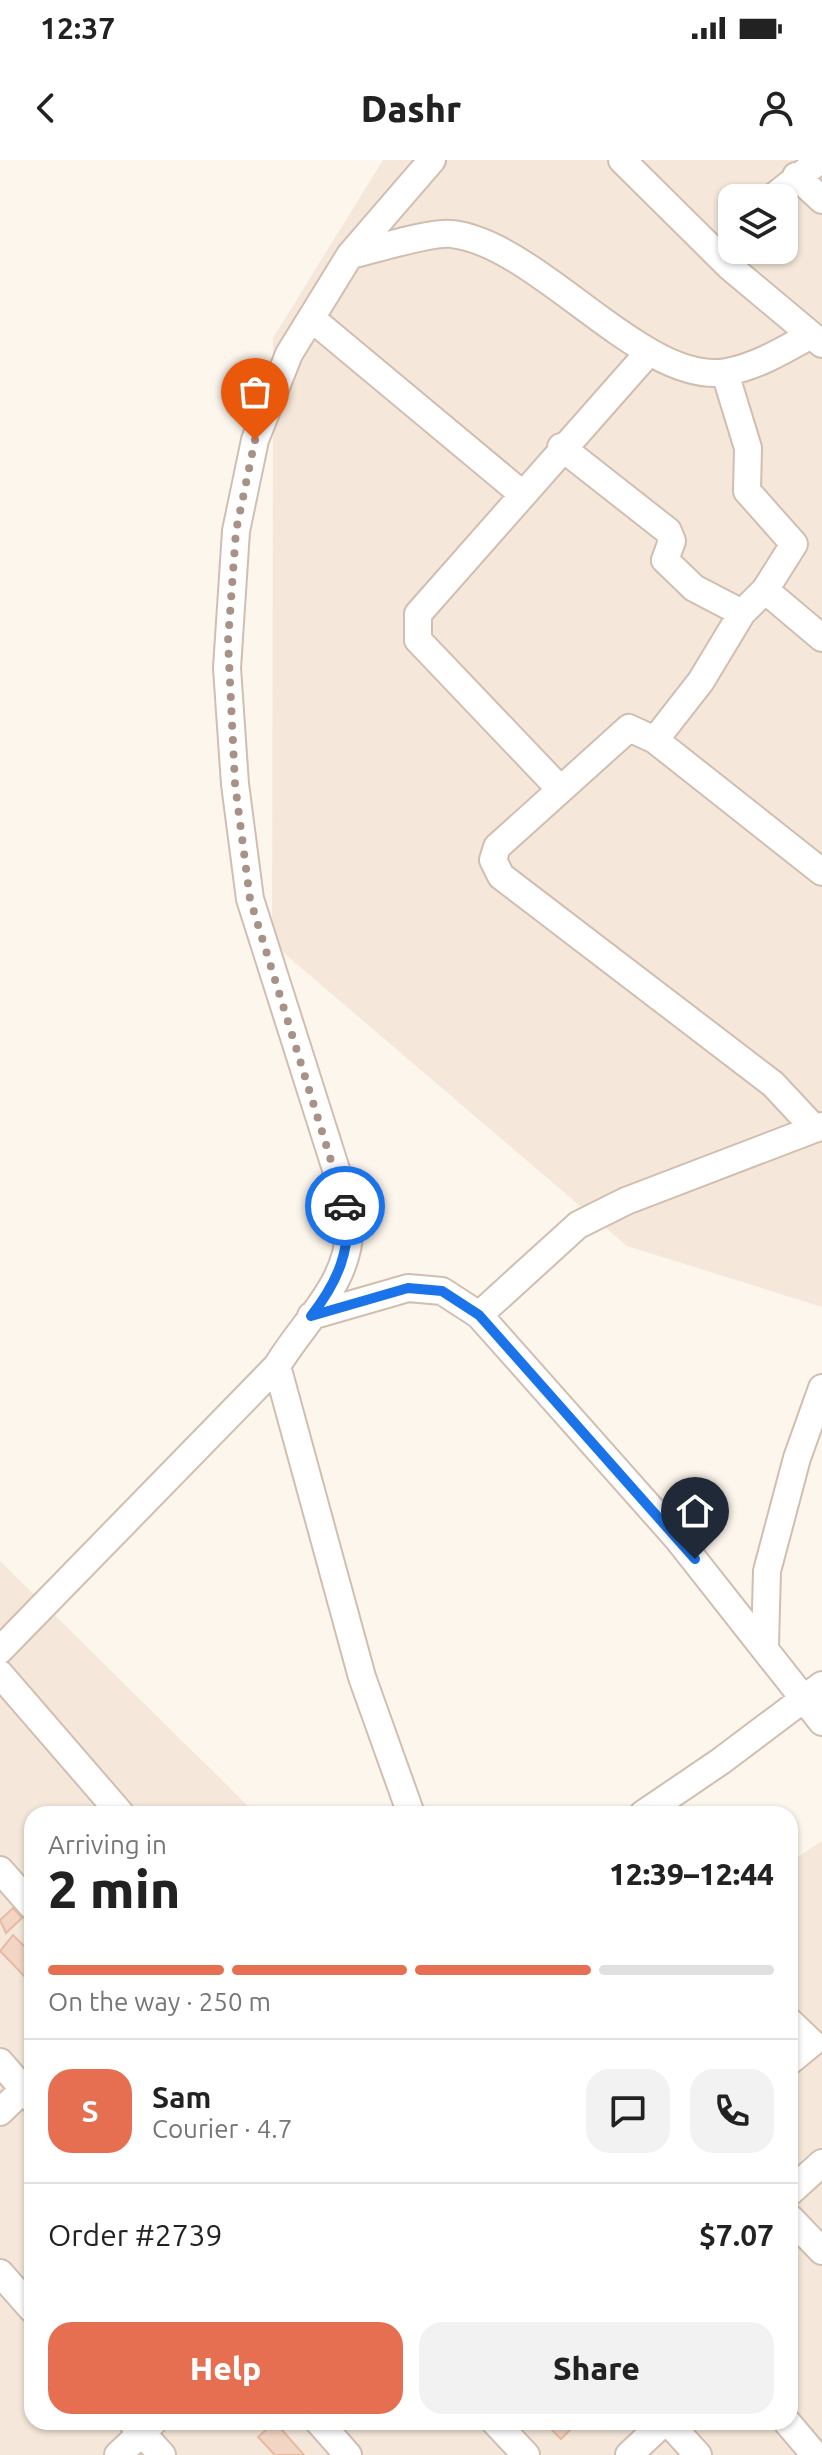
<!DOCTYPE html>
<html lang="en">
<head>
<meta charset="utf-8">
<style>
  :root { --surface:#fff; --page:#f2f2f2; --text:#222; --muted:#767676; --line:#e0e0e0; --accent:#e76f51 }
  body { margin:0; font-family:Ubuntu,sans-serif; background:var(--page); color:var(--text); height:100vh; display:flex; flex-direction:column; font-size:30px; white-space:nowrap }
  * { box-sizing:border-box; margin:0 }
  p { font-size:26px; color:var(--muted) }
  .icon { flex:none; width:44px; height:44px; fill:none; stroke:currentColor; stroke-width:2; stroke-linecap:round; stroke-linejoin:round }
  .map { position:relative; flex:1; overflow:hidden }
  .side { position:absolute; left:24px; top:1646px; width:774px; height:624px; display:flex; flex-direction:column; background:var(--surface); border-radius:24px; box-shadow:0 2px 6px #0004 }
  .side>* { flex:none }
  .buttons { position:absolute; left:718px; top:24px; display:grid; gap:16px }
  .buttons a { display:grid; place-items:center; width:80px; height:80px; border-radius:16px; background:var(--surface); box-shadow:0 2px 6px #0004; font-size:40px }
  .pin { position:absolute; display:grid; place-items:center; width:68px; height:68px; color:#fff; margin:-82px -34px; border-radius:50% 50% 50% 0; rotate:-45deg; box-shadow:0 0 8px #0007 }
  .pin .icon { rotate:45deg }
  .courier { position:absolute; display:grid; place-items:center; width:80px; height:80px; margin:-40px; border:6px solid #1a73e8; border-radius:50%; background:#fff; color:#222; box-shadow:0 2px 10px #0007 }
  .summary em { font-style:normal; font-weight:800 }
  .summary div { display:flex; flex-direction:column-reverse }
  .summary { display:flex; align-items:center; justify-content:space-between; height:136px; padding:0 24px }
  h1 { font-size:52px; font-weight:800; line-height:60px }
  .bar { display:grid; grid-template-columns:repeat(4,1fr); gap:12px 8px; align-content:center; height:96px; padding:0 24px }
  .bar i { height:10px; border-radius:6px; background:var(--line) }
  .bar .on { background:var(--accent) }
  .bar p { grid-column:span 4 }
  .line { display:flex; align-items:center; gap:20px; padding:0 24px; border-top:2px solid var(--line) }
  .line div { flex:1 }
  .round { display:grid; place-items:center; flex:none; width:84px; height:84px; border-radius:24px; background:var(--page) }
  .action { display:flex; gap:16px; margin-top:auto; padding:16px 24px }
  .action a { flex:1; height:92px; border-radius:24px; background:var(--accent); color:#fff; font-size:32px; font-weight:800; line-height:92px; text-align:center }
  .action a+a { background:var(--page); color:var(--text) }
  .status { display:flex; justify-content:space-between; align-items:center; height:56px; padding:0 40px; background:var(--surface); direction:ltr }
  .status svg { height:22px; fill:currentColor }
  header { display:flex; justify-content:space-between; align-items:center; height:104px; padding:0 24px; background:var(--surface); font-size:36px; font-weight:800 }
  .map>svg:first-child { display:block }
  .residential { fill:#f5e8da; fill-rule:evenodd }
  .building { fill:#f3d5c3; stroke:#e6bba3; stroke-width:2 }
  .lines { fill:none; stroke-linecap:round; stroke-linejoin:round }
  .minor-casing { stroke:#d1beb0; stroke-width:30 }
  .minor { stroke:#fff; stroke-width:26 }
  .done { stroke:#a89285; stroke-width:8; stroke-dasharray:0 14.4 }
  .route { stroke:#1a73e8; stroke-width:10 }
</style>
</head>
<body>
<div class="status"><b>12:37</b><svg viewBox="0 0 49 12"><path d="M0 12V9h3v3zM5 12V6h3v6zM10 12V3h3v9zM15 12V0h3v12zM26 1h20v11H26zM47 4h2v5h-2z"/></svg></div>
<header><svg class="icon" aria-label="back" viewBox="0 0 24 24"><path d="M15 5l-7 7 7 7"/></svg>Dashr<svg class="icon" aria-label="person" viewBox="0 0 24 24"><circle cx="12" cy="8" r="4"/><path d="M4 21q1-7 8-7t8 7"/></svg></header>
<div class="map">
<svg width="822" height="2295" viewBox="0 0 822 2295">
  <rect width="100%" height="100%" fill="#fdf6ec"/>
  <path class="residential" d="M383,0H822V1147L627,1086L272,783L273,178ZM732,38H784V90H732Z
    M0,1401L256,1654H32V2262H790V1702L822,1681V2295H0Z"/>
  <path class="building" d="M13,1748L22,1758L6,1773L0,1760Z
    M13,1775L32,1794V1824L0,1791Z
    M275,2262L304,2295H275L258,2277Z
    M544,2262H578L561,2279Z"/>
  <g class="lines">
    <g class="minor-casing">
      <path id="minor" d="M622,0L730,107L822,184
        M796,16L822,40
        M772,38L820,0
        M350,95C374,90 432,71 452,74C539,84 644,227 727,212C758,206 784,190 811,175
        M311,158L521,333
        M561,287L668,371L672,381L665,400L694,428L742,453
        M765,430L822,478
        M655,580L701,521L742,453L765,430L794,384L747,331L748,288L725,213
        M560,629L418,480V454L649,192
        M815,969L773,924L501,716L493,700L497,687L629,568L655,580L822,712
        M479,1155L578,1065L626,1041L822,966
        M311,1156L408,1128L442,1131L479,1155L677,1378L822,1562
        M765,1485L767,1411L797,1298L822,1228
        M0,1490L277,1206
        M0,1514L121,1654
        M411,1654L362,1517L277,1206C303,1162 352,1121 349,1065C348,1051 343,1036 340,1022L250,739L235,624L227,508L236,371L255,280L289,194L350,95L432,0
        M643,1654L721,1601L822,1525
        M0,1710L32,1746
        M790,1862L812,1883L790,1901
        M0,1902L32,1939
        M0,1952L32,1921
        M790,2032L822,2003
        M790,2058L822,2091
        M0,2113L32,2149
        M132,2262L162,2295
        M319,2262L348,2295
        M495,2262L526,2295
        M668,2262L698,2295
        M787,2262L815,2295
        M118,2295L153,2262
        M629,2295L664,2262"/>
    </g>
    <use href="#minor" class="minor"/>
  </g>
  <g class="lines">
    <path class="done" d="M255,280L236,371L228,481L235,624L250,739L345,1046"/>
    <path class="route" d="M345,1046C353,1088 337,1123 311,1156L408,1128L442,1131L479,1155L695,1399"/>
  </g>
</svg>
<div class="buttons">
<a><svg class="icon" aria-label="layers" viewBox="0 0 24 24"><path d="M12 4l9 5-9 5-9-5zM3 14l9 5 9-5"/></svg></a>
</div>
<div class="pin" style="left:255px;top:280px;background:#ea580c"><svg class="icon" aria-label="bag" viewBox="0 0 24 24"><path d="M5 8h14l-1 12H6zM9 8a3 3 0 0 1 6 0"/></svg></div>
<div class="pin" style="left:695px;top:1399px;background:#1f2937"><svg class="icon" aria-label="home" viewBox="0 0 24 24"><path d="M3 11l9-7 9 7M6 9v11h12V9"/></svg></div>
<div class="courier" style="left:345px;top:1046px"><svg class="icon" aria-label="car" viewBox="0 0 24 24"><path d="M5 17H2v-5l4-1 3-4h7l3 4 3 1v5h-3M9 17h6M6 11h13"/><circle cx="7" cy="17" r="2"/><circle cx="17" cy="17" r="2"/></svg></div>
<section class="side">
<div class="summary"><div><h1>2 min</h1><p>Arriving in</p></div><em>12:39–12:44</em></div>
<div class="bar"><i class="on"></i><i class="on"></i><i class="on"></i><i></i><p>On the way · 250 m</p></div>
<div class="line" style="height:144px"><b class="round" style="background:var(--accent);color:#fff">S</b><div><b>Sam</b><p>Courier · 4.7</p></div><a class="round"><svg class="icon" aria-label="chat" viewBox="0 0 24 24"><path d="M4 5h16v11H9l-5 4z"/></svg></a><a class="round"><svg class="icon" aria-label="phone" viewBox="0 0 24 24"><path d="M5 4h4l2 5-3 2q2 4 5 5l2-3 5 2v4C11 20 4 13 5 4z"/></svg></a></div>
<div class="line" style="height:104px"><div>Order #2739</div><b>$7.07</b></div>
<div class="action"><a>Help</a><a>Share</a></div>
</section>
</div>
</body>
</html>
